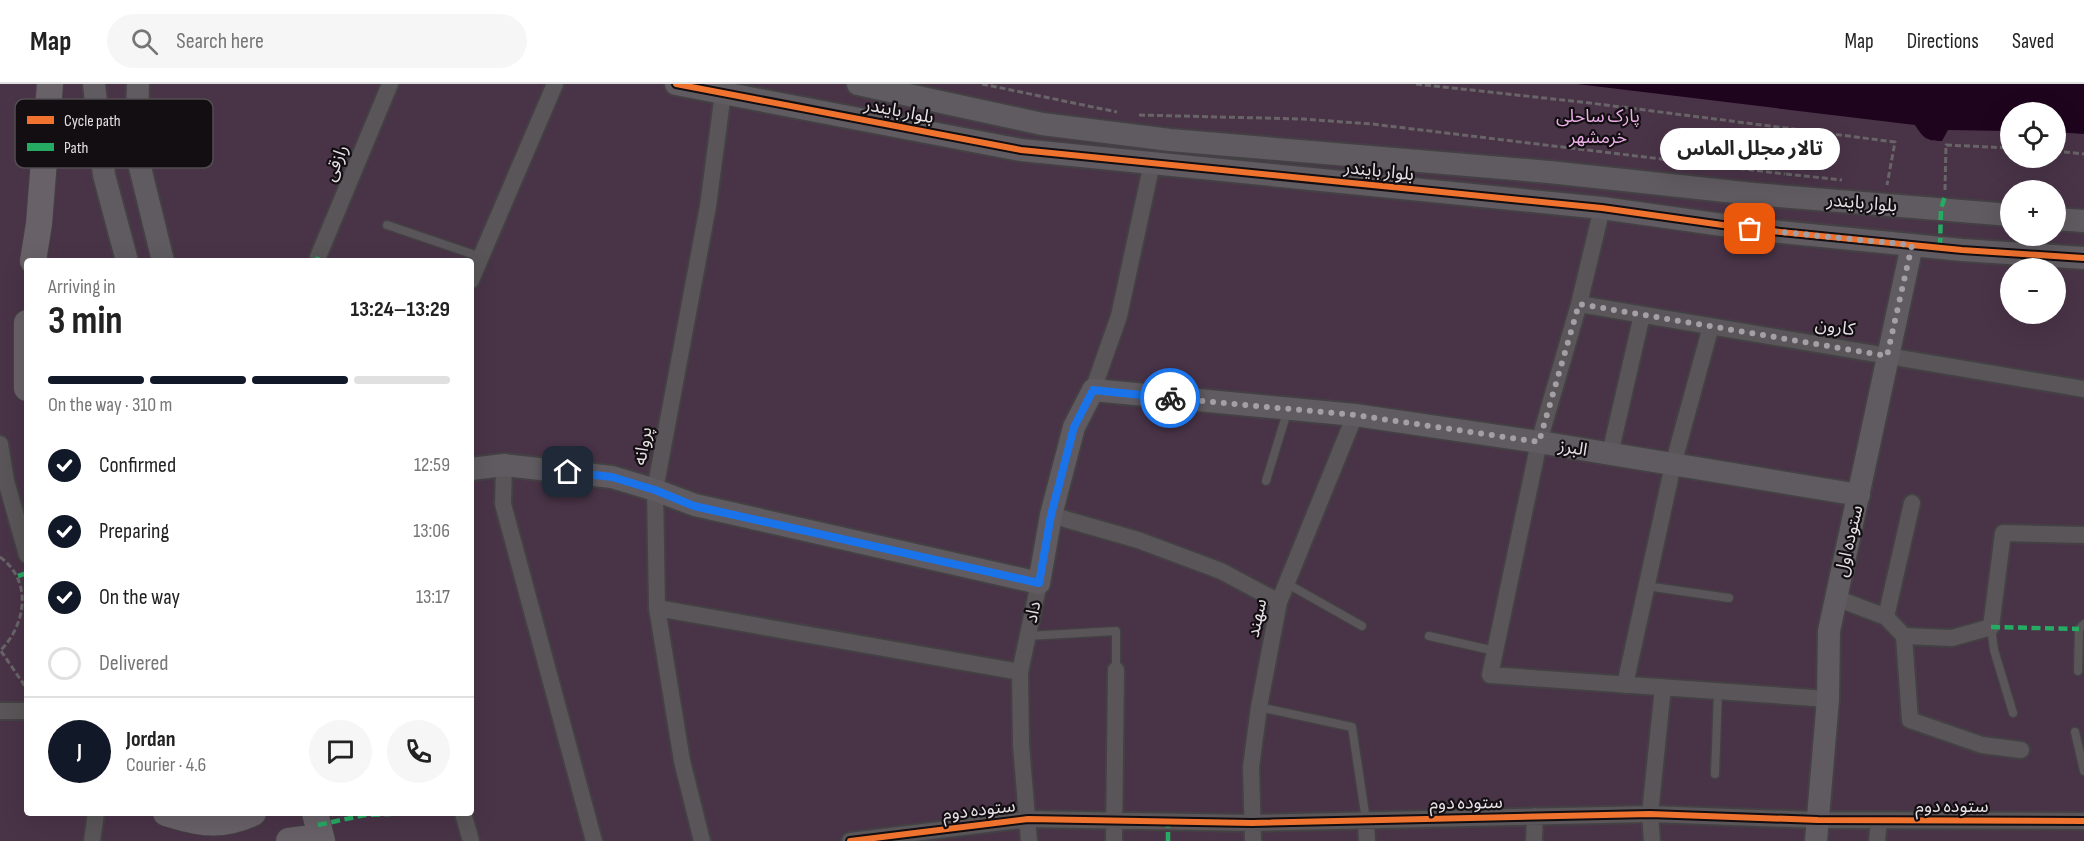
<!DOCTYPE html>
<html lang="en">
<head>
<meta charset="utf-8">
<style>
  :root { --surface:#fff; --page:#f6f6f6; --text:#222; --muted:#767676; --line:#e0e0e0; --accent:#111827 }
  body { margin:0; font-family:"Sofia Sans Condensed","Noto Sans Arabic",sans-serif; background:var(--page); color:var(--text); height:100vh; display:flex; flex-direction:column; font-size:22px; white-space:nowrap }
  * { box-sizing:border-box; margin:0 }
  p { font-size:20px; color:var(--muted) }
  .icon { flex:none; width:33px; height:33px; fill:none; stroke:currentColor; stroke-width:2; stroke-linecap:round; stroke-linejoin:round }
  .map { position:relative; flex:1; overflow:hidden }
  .details { position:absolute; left:24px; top:174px; width:450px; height:558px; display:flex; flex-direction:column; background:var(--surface); border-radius:6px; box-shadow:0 6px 24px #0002 }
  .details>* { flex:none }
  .buttons { position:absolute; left:2000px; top:18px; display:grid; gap:12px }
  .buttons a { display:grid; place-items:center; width:66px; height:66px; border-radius:50%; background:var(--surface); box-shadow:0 6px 24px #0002; font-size:30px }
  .pin { position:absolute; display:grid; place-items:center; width:51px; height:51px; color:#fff; margin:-26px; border-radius:12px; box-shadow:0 3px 9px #0006 }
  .courier { position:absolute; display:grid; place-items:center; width:60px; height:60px; margin:-30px; border:4px solid #1a73e8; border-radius:50%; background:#fff; color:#222; box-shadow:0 2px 8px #0007 }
  .bubble { position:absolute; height:42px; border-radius:21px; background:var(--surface); box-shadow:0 6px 24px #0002; font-size:20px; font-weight:700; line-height:42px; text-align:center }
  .headline em { font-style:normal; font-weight:700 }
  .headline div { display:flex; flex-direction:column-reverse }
  .headline { display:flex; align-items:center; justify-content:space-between; height:102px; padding:0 24px }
  h1 { font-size:39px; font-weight:700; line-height:45px }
  .bar { display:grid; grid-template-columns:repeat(4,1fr); gap:9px 6px; align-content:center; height:72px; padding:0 24px }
  .bar i { height:8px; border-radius:4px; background:var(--line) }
  .bar .selected { background:var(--accent) }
  .bar p { grid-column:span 4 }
  .line { display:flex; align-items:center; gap:15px; padding:0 24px; border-top:2px solid var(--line) }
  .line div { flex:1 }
  .round { display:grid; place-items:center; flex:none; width:63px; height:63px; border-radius:32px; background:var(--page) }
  ol { padding:0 24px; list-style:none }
  li { display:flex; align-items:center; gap:18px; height:66px }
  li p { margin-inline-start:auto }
  li .icon { padding:6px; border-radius:50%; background:var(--accent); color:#fff; stroke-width:4 }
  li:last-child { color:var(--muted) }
  li i { width:33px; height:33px; border:3px solid var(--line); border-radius:50% }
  header { display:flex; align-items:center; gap:36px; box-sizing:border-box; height:84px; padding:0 30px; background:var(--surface); border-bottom:2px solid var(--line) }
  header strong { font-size:28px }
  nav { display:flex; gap:33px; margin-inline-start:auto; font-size:21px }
  .search { width:420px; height:54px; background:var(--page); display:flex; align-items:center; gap:15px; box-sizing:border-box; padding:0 21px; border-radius:33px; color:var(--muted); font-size:22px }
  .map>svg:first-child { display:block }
  .green { fill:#493447; fill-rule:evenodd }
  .water { fill:#1e041d }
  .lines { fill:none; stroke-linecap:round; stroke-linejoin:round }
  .lane-casing { stroke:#444144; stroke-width:11 }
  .street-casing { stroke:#444144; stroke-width:20 }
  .secondary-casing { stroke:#444144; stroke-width:26 }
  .primary-casing { stroke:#444144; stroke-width:28 }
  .path { stroke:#686467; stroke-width:3; stroke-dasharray:6 3; stroke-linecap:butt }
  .lane { stroke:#595558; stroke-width:8 }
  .street { stroke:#595558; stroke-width:16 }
  .secondary { stroke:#605b60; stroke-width:22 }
  .primary { stroke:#696168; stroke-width:26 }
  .quiet { stroke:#26ab63; stroke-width:4.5; stroke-dasharray:9 4.5; stroke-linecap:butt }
  .cycleway-casing { stroke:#120e11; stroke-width:10 }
  .cycleway { stroke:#ef722f; stroke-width:6 }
  .done { stroke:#a49fa4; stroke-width:6; stroke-dasharray:0 10.8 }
  .route { stroke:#1a73e8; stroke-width:8 }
  .labels { text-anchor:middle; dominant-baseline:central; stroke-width:4.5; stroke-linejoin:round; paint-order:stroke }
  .street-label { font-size:18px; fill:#e6e0e5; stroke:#120e11 }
  .park-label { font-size:18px; fill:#ebaee6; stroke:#120e11 }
  .key { fill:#120e11; stroke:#524d51; stroke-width:1.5 }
  .key-label { font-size:16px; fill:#e6e0e5 }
</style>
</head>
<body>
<header>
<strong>Map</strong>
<div class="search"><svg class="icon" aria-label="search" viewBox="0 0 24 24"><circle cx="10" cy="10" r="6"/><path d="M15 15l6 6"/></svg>Search here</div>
<nav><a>Map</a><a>Directions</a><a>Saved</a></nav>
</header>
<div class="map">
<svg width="2084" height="757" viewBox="0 0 2084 757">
  <rect width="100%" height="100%" fill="#2a252a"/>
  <path class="green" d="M0,0H2084V757H0ZM2010,28H2055V74H2010ZM2010,106H2055V152H2010ZM27,177H471V729H27ZM2010,184H2055V230H2010Z"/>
  <path class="water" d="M1577,0H2084V50L2055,48V28H2010V47L1948,46L1942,57C1927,57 1923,54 1915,41Z"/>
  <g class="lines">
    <g class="lane-casing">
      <path id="lane" d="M387,141L481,173
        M1266,397L1288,325
        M1286,499L1362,542
        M1646,502L1729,514
        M1991,543L1994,566L2013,629
        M1028,552L1116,547V586
        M1429,552L1495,567
        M2078,587L2079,545L2084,540
        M1259,623L1352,643L1366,736
        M2075,648L2084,687
        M1715,690L1718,607"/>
    </g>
    <g class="street-casing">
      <path id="street" d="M1602,124L1579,220L1539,358L1490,591L1828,615
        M318,173L390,0
        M471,196L555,0
        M1579,220L2084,305
        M1093,306L1119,232L1152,79
        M0,360L6,397L27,471
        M1610,370L1642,231
        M504,381L503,420L594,757
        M1051,431L1138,456L1221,487L1279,518
        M1836,514L1886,533L1904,552L1952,554L1991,543L2003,449L2084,451
        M657,524L1020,588
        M1886,533L1912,419
        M1904,552L1910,636L1982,661L2021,666
        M1625,601L1673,381L1711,242
        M0,627H27
        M463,729L471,757
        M1366,736L1367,757
        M92,757L96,729
        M702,757L682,677L657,524L655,406L708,122L723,9
        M850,757L1028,735L1252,739L1650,730L1818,736L2084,737
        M1029,757L1021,661L1020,588L1039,499
        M1114,757L1116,586
        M1253,757L1251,683L1259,623L1279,518L1355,331
        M1534,757L1535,732
        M1652,757L1650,730L1663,603
        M1877,757L1879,736"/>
    </g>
    <g class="secondary-casing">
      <path id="secondary" d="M94,0L104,91L127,177
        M138,0L136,67L163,177
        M676,0L1021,66L1602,124L1751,145L1962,166L2084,174
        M858,0L1042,40L1170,56L1549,88L1754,110L2010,131
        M2055,135L2084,137
        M471,385L504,381L612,393L655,406L695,421L1039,499L1051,431L1074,343L1093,306L1355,331L1539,358L1859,411
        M1816,757L1828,615L1829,547L1912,161"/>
    </g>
    <g class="primary-casing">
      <path id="primary" d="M33,177L39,140L50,0
        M27,239V304
        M166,729C198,739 220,744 253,729
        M315,729L322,757
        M289,757L304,755L317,757"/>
    </g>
    <path class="path" d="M982,0L1117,28
      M1416,0L1590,19L1895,58L1887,101
      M1139,31L1302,35L1372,40L1785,90
      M2055,67L2084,70
      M1786,90L1842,96
      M1945,106L1946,61L2010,64
      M0,473C33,497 26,541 0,567
      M1,567L27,605"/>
    <use href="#lane" class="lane"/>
    <use href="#street" class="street"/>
    <use href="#secondary" class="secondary"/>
    <use href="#primary" class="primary"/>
    <path class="quiet" d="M1940,163L1941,125L1945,112
      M317,177L318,173
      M18,492L27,489
      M1991,543L2079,545
      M318,741L365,731L414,729
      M1168,757V736"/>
    <g class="cycleway-casing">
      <path id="cycleway" d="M676,0L1021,66L1602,124L1751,145L1962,166L2084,174
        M850,757L1028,735L1252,739L1650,730L1818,736L2084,737"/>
    </g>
    <use href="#cycleway" class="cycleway"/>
  </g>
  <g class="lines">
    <path class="done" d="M1170,314L1355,331L1539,358L1579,220L1887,272L1912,161L1750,145"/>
    <path class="route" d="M568,388L612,393L655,406L694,422L1039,499L1051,431L1074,343L1093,306L1170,314"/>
  </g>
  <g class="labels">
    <g class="street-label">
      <text transform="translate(899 27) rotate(11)">بلوار بایندر</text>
      <text transform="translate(336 79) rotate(-68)">رازقی</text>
      <text transform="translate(1379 87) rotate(6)">بلوار بایندر</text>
      <text transform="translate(1862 119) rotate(5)">بلوار بایندر</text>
      <text transform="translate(1835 243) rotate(9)">کارون</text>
      <text transform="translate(643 362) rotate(-80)">پروانه</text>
      <text transform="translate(1573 364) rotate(10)">البرز</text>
      <text transform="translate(1849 457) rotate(-77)">ستوده اول</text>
      <text transform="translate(1033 528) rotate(-78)">داد</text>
      <text transform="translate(1257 534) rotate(-78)">سهند</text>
      <text transform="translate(1466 719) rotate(-1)">ستوده دوم</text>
      <text x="1952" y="722">ستوده دوم</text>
      <text transform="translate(979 726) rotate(-7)">ستوده دوم</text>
    </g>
    <g class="park-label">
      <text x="1598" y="32">پارک ساحلی<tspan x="1598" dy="21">خرمشهر</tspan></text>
    </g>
  </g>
  <rect x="15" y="15" width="198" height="69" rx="9" class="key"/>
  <rect x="27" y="32" width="27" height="8" fill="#ef722f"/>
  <rect x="27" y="59" width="27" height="8" fill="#26ab63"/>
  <g class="key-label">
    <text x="64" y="42">Cycle path</text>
    <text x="64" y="69">Path</text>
  </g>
</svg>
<div class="buttons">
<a><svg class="icon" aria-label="locate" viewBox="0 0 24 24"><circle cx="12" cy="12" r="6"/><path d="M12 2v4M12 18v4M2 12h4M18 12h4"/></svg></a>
<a>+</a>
<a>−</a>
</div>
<div class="pin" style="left:1750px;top:145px;background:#ea580c"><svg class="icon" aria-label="bag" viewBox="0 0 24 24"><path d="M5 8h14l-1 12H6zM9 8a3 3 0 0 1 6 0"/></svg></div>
<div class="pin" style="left:568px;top:388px;background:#1f2937"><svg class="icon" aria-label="home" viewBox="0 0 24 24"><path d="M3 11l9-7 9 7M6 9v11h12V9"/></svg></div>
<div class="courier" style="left:1170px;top:314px"><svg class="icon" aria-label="bike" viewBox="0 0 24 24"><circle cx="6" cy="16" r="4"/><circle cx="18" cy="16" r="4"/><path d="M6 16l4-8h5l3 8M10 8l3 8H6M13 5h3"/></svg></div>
<div class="bubble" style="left:1660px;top:44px;width:180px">تالار مجلل الماس</div>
<section class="details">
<div class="headline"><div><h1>3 min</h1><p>Arriving in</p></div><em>13:24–13:29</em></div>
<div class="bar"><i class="selected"></i><i class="selected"></i><i class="selected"></i><i></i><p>On the way · 310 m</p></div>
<ol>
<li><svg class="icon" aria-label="check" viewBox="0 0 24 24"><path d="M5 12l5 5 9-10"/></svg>Confirmed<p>12:59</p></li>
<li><svg class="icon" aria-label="check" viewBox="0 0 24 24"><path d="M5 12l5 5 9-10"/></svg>Preparing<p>13:06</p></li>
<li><svg class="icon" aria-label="check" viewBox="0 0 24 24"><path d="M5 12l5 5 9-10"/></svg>On the way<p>13:17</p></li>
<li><i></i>Delivered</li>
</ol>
<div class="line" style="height:108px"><b class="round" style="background:var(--accent);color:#fff">J</b><div><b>Jordan</b><p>Courier · 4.6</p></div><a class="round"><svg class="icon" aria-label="chat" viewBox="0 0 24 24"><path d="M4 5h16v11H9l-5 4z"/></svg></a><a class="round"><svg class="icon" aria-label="phone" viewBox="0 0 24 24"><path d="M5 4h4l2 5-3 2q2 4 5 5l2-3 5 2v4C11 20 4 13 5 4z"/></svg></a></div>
</section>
</div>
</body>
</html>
